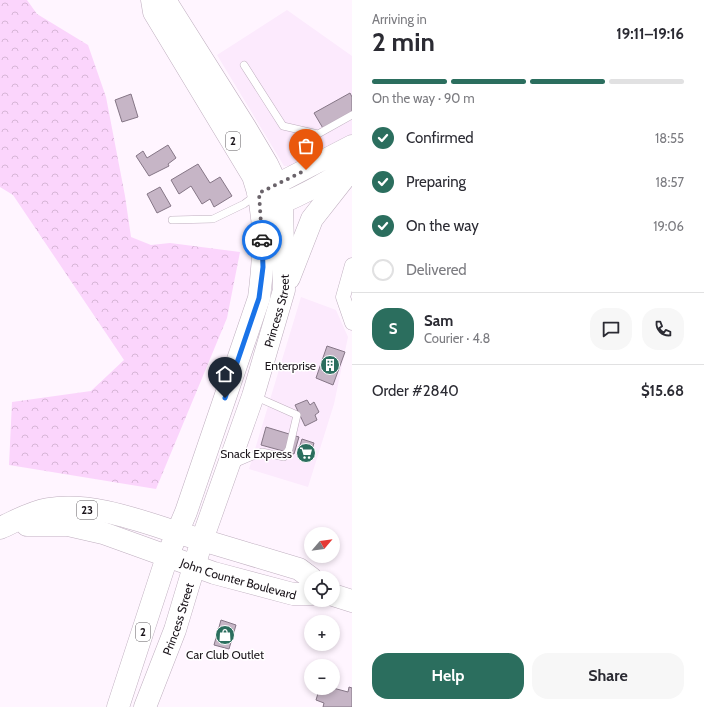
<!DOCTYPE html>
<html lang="en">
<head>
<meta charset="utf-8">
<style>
  :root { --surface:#fff; --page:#f7f7f7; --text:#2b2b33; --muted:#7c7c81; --line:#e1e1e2; --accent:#2b6e5e }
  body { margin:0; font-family:Cabin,sans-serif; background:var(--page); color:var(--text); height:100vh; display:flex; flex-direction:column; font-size:15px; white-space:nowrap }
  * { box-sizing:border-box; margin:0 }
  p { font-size:13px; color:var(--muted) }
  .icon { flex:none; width:22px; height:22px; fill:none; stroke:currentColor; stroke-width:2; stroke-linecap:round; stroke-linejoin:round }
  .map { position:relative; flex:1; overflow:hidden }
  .drawer { display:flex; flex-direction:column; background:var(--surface); width:352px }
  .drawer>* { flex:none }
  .needle { width:26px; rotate:61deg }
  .tools { position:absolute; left:304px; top:527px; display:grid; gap:8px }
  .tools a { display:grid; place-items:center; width:36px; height:36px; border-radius:50%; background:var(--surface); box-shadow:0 2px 6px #0003; font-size:20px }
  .pin { position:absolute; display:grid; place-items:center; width:34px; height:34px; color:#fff; margin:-41px -17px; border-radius:50% 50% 50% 0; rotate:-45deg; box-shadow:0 0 4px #0007 }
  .pin .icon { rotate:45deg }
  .courier { position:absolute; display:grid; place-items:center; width:40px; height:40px; margin:-20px; border:3px solid #1a73e8; border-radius:50%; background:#fff; color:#222; box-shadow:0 1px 5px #0007 }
  .summary em { font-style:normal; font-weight:800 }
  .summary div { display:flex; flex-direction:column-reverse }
  .summary { display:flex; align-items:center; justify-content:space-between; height:68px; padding:0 20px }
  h1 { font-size:26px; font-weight:800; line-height:30px }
  .bar { display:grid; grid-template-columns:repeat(4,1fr); gap:6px 4px; align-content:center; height:48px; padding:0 20px }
  .bar i { height:5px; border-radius:3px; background:var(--line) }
  .bar .selected { background:var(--accent) }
  .bar p { grid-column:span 4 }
  .line { display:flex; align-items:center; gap:10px; padding:0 20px; border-top:1px solid var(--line) }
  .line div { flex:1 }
  .round { display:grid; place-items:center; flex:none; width:42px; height:42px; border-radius:16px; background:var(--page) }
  ol { padding:0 20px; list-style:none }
  li { display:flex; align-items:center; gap:12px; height:44px }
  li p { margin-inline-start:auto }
  li .icon { padding:4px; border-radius:50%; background:var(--accent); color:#fff; stroke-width:4 }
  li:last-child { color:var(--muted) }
  li i { width:22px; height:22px; border:2px solid var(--line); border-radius:50% }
  .cta { display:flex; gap:8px; margin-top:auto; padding:8px 20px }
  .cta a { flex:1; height:46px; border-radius:16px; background:var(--accent); color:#fff; font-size:16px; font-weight:800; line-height:46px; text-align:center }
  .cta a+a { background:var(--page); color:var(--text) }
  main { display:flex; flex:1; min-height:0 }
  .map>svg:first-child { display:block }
  .built { fill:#fceafd }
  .forest { fill:url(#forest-crowns) }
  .building { fill:#c6b5c6; stroke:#857686 }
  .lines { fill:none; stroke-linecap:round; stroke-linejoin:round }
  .lane-casing { stroke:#bfafbf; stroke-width:8 }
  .street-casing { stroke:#bfafbf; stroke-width:15 }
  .secondary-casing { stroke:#bfafbf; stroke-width:21 }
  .primary-casing { stroke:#bfafbf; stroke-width:23 }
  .lane { stroke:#fff; stroke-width:7 }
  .street { stroke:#fff; stroke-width:14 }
  .secondary { stroke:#fff; stroke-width:20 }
  .primary { stroke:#fff; stroke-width:22 }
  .done { stroke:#6a636a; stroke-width:4; stroke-dasharray:0 7.2 }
  .route { stroke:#1a73e8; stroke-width:5 }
  .labels { text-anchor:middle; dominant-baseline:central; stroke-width:3; stroke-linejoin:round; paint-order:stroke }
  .shield { fill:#fff; stroke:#5f5a5f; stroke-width:1 }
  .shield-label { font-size:11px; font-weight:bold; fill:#1a141a }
  .street-label { font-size:12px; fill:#1a141a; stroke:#fff }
  .poi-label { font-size:12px; fill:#1a141a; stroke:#fff; text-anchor:end }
</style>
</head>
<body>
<main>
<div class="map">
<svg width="352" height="707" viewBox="0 0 352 707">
  <defs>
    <pattern id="forest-crowns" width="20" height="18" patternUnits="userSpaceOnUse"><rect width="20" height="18" fill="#fbd5fc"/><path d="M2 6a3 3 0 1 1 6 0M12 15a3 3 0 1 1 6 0" fill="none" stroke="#d7b6d7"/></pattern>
  </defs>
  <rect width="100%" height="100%" fill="#fff5ff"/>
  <path class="built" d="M287,10L352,56V134L293,166H284L217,55Z
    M301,297L336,310L348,337L334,404L308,487L249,469Z"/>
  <path class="forest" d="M0,0H27L37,14L88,45L106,97L125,196L131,237L151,245L170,243L240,252L227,318L156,489L9,465L12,402L91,391L124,360L13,195L0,187Z"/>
  <path class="building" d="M350,93L352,97V114L324,130L314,113Z
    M131,94L138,117L122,122L115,100Z
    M168,145L176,158L168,164L169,166L149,176L136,156L143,151L147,158Z
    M198,164L210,183L220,177L232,196L214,207L210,199L202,204L191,186L179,194L171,180Z
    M160,187L171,206L157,213L147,194Z
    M327,346L345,352L333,385L316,378Z
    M307,400L310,405L314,402L319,412L315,415L317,420L305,426L295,405Z
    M266,427L299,437L294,454L261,445Z
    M302,439L314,443L309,459L297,455Z
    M221,620L236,625L229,649L214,645Z
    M349,687L352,688V707H323L324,703L316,700L319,690L330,693L333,688L348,692Z"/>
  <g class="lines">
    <g class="lane-casing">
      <path id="lane" d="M244,65L283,126L318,134L352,115
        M172,220L213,219L244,204L256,195
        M234,464L262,452L284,457L289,449L297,415L254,396"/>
    </g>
    <g class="street-casing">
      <path id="street" d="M352,265L343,297L352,323"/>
    </g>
    <g class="secondary-casing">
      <path id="secondary" d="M263,191L352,145
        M267,209C297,199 325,182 352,166"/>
    </g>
    <g class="primary-casing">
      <g id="primary">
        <path d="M289,278L312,219L352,168"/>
        <path id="s1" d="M27,525H68L103,533L214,573L293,594H311"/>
        <path d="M0,528C16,521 30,512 48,509C93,502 140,521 182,534C221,546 260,557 299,569L311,578"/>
        <path d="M333,595L352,601"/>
        <path d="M118,707L167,557L186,512L259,298C264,259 267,214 253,176L154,12L152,0"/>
        <path id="s2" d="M145,707L175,630L202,540L253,396L284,290L282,204L277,185L267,164L245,127L168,5L162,0"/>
      </g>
    </g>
    <use href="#lane" class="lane"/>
    <use href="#street" class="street"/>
    <use href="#secondary" class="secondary"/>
    <use href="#primary" class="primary"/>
  </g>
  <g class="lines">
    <path class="done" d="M262,240L259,193L306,170"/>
    <path class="route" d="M225,398L259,298L263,267L262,240"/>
  </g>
  <defs>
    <g id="building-disc" transform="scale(1)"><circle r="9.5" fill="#2b6e5e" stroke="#fff"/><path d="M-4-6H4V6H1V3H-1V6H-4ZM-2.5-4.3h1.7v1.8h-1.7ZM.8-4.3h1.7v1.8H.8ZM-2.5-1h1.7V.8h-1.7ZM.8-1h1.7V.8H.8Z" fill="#fff"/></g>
    <g id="supermarket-disc" transform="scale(1)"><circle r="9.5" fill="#2b6e5e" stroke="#fff"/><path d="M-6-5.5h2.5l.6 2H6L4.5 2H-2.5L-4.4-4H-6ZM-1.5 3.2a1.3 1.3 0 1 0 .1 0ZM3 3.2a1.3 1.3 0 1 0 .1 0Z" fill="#fff"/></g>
    <g id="shop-disc" transform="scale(1)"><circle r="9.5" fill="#2b6e5e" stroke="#fff"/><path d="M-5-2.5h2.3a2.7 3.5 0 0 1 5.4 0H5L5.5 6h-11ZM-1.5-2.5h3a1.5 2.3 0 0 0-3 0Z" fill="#fff"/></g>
  </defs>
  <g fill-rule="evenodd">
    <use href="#building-disc" x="330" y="365"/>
    <use href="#supermarket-disc" x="306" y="453"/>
    <use href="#shop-disc" x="225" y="635"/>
  </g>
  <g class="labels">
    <g class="shield">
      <rect x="226" y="132" width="14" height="18" rx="3"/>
      <rect x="77" y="501" width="20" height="18" rx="3"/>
      <rect x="136" y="623" width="14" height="18" rx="3"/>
    </g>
    <g class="shield-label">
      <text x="233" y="141">2</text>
      <text x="87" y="510">23</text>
      <text x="143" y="632">2</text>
    </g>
    <g class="street-label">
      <text stroke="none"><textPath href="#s2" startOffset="418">Princess Street</textPath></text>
      <text stroke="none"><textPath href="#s1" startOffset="220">John Counter Boulevard</textPath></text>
      <text stroke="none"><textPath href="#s2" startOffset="94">Princess Street</textPath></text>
    </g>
    <g class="poi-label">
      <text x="316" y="365">Enterprise</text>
      <text x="292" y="453">Snack Express</text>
      <text x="225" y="654" text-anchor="middle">Car Club Outlet</text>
    </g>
  </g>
</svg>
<div class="tools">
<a><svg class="needle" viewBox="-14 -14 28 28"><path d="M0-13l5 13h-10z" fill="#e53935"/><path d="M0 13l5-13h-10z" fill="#7c7c81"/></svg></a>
<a><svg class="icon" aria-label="locate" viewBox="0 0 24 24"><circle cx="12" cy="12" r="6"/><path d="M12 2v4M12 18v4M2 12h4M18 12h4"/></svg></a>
<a>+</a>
<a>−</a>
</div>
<div class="pin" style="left:306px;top:170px;background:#ea580c"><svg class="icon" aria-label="bag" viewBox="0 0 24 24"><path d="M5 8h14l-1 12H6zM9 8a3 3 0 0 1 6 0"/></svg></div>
<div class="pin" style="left:225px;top:398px;background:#1f2937"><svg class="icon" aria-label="home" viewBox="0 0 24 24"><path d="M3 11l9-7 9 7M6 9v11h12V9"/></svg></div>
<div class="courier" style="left:262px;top:240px"><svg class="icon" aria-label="car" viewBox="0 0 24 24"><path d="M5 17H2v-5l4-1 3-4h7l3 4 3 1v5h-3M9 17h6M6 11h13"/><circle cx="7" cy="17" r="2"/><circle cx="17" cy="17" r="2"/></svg></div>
</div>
<section class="drawer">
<div class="summary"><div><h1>2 min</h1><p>Arriving in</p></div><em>19:11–19:16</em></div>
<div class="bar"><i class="selected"></i><i class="selected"></i><i class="selected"></i><i></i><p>On the way · 90 m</p></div>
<ol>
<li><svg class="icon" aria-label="check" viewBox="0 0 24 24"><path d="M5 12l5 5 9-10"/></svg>Confirmed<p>18:55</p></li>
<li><svg class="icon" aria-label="check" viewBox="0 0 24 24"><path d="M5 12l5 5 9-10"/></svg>Preparing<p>18:57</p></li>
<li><svg class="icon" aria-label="check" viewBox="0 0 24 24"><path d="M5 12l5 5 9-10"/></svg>On the way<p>19:06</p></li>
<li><i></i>Delivered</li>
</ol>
<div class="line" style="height:72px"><b class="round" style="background:var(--accent);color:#fff">S</b><div><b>Sam</b><p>Courier · 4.8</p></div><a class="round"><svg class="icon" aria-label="chat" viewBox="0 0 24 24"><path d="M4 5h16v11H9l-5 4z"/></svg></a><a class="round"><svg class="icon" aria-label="phone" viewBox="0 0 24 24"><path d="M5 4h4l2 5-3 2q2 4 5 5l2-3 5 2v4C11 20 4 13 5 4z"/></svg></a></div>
<div class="line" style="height:52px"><div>Order #2840</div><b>$15.68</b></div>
<div class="cta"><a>Help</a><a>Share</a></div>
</section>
</main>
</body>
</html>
